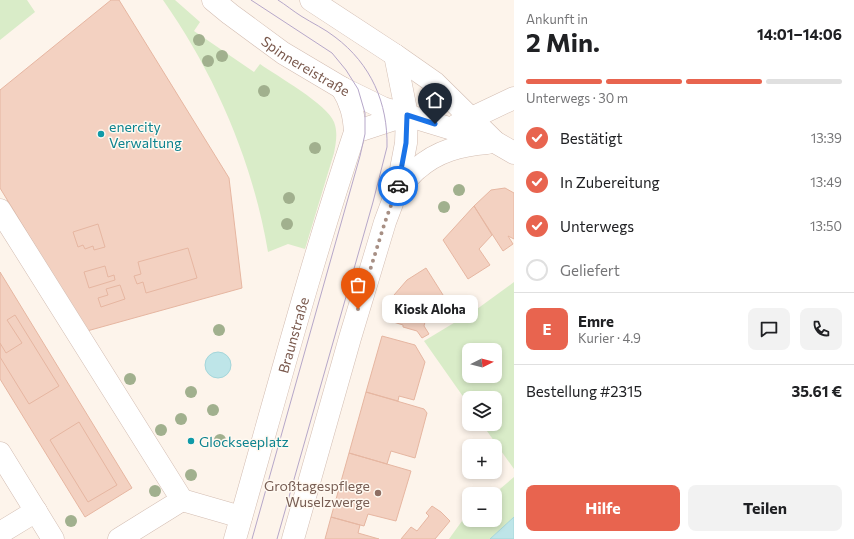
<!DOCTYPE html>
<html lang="de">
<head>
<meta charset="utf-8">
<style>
  :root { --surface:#fff; --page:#f2f2f2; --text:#202124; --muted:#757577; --line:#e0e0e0; --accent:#e8644f }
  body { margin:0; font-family:Commissioner,sans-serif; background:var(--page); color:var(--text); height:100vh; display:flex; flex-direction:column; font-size:15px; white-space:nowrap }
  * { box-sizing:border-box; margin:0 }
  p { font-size:13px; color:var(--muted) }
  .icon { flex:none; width:22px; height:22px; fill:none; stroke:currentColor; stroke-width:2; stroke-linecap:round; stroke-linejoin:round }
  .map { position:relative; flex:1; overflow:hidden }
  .panel { display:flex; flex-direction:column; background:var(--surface); width:340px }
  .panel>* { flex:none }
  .needle { width:26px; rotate:84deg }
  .controls { position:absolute; left:462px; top:343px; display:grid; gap:8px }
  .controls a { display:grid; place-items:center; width:40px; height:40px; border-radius:8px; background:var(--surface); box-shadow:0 2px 6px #0003; font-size:20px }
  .pin { position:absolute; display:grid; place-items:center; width:34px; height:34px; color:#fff; margin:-41px -17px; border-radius:50% 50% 50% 0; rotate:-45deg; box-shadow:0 0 4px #0007 }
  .pin .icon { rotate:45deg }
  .courier { position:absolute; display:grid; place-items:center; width:40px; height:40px; margin:-20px; border:3px solid #1a73e8; border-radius:50%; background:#fff; color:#222; box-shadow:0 1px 5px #0007 }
  .bubble { position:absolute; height:28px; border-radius:8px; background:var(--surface); box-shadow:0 2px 6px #0003; font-size:13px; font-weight:700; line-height:28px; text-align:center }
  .headline em { font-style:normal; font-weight:700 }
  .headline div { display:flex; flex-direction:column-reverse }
  .headline { display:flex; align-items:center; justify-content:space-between; height:68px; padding:0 12px }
  h1 { font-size:26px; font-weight:700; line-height:30px }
  .bar { display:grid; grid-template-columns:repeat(4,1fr); gap:6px 4px; align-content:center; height:48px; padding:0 12px }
  .bar i { height:5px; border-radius:3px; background:var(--line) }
  .bar .current { background:var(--accent) }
  .bar p { grid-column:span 4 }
  .line { display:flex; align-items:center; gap:10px; padding:0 12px; border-top:1px solid var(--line) }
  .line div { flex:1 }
  .round { display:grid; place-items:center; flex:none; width:42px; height:42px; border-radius:8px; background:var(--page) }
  ol { padding:0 12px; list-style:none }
  li { display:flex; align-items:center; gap:12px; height:44px }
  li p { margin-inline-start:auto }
  li .icon { padding:4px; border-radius:50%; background:var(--accent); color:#fff; stroke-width:4 }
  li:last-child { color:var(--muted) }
  li i { width:22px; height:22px; border:2px solid var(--line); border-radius:50% }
  .action { display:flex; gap:8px; margin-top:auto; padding:8px 12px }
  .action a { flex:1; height:46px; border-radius:8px; background:var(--accent); color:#fff; font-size:16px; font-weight:700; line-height:46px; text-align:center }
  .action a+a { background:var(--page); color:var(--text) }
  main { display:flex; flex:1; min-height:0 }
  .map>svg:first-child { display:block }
  .green { fill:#d9ecc8; fill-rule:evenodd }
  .water { fill:#bee5e8; stroke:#a4d6da }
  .building { fill:#f3d1c1; stroke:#e6b6a1 }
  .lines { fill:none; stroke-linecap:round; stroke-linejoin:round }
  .minor-casing { stroke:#d3bdb2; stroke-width:23 }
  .minor { stroke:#fff; stroke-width:22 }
  .tram { stroke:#b6a7c9; stroke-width:1 }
  .tree { fill:#a1b08e }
  .done { stroke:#a78f84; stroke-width:4; stroke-dasharray:0 7.2 }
  .route { stroke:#1a73e8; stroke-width:5 }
  .culture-dot { fill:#0f9aa8; stroke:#fff9f1; stroke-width:1.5 }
  .education-dot { fill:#8d6e63; stroke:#fff9f1; stroke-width:1.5 }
  .labels { text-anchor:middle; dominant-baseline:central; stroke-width:3; stroke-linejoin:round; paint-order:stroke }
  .street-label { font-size:14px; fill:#79584c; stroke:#fff9f1 }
  .culture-label { font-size:14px; fill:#0d838f; stroke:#fff9f1; text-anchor:start }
  .education-label { font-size:14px; fill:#785e54; stroke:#fff9f1; text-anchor:end }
</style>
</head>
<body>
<main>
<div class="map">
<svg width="514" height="539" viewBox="0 0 514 539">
  <rect width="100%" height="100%" fill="#fdf4eb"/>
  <path class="green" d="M0,0H27L35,12L0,40Z
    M163,0H175L200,22L194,31L254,72L260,64C277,76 327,104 334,122C338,132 336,143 334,153L305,249L288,244L268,252C253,162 215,74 163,0Z
    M514,282V469L482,424H495V398H469V405L424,341L477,309ZM469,350H495V376H469Z
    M514,477V517L490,539H449L462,521L469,515V520H495L494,494Z"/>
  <path class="water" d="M205 365a13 13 0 1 1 26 0a13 13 0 1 1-26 0Z
    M514,517V539H490Z"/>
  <path class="building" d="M111,0H119L229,178L242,288L87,331L0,188V90Z
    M505,188L514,193V239L508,236L513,244L503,251L474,206L491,190Z
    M474,206L492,235L479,249L490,265L468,279L443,240Z
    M98,224L105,247L94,250L93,246L85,249L83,245L78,247L73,232Z
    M188,248L197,278L146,293L143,282L137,284L134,276L141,274L138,262Z
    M105,266L108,277L114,275L115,280L89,288L84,272Z
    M426,268L450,306L425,322L424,326L429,334L422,338L417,331L403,327V325L387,320L394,295L407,280Z
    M0,272L132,488L85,517L0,379Z
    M120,285L125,299L101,307L98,298L108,295L106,289Z
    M15,315L59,386L29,404L0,357V343L6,353L22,343L7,320Z
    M382,336L415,345L425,362L414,400L399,396L398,401L366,392Z
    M366,392L424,409L427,413L415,458L391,451L387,464L349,453Z
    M79,422L117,485L88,502L50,440Z
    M349,453L411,471L396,521L368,514L364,526L331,517Z
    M432,506L441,512L450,521L435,539H401L411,527L417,531L429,516L426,513Z
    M331,517L360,525L358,533L379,539H325Z"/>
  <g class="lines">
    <g class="minor-casing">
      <g id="minor">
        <path id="s1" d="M213,0L230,14L283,53L342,88L383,108L495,142L514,153"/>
        <path d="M311,0L395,55L435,83L493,140"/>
        <path d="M457,125L514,98"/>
        <path d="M355,132L407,115"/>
        <path d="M397,190C404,183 410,175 417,169C437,151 461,145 487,143"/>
        <path d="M0,210L182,500L241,517"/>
        <path d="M0,453L53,539"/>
        <path d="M0,533L36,511"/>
        <path d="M119,539L182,500"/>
        <path id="s2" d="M235,539C274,403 310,266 355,132C354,115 351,103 342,88"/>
        <path d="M293,539L350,338L385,222L397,190L406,143L407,115L395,55"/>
      </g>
    </g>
    <use href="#minor" class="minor"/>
    <path class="tram" d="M251,0L332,53L346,70L358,89L365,113V134L360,156L252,539
      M277,539L373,202L387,147C388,103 371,64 335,37C325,29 312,23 301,16C293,11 286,5 278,0"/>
  </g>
  <g class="tree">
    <circle cx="199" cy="40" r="6"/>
    <circle cx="222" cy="56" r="6"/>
    <circle cx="208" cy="61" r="6"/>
    <circle cx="264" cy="91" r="6"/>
    <circle cx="315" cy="148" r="6"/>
    <circle cx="459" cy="190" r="6"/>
    <circle cx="289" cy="198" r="6"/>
    <circle cx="444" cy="207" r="6"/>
    <circle cx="287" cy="224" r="6"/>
    <circle cx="219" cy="330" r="6"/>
    <circle cx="130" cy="379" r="6"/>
    <circle cx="191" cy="392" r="6"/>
    <circle cx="213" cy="410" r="6"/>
    <circle cx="181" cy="419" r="6"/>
    <circle cx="161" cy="430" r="6"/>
    <circle cx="220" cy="440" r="6"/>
    <circle cx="191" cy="475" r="6"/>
    <circle cx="155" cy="491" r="6"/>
    <circle cx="71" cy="521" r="6"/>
  </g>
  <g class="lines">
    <path class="done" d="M358,309L385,222L398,186"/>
    <path class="route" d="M398,186L406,143L407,115L435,124"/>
  </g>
  <g class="culture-dot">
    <circle cx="101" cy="134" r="4"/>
    <circle cx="191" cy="441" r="4"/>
  </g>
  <circle class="education-dot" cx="378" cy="493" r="4"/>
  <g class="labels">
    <g class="street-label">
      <text stroke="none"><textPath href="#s1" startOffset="114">Spinnereistraße</textPath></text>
      <text stroke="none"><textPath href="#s2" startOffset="212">Braunstraße</textPath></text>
    </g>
    <g class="culture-label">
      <text x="109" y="126">enercity<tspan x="109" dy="16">Verwaltung</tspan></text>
      <text x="199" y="441">Glockseeplatz</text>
    </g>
    <g class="education-label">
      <text x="370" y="485">Großtagespflege<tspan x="370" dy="16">Wuselzwerge</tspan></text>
    </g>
  </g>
</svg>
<div class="controls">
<a><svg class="needle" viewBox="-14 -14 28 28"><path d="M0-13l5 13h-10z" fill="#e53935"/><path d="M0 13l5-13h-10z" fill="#757577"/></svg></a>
<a><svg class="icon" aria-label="layers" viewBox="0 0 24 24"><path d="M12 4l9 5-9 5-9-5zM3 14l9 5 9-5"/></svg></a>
<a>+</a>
<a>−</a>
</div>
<div class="pin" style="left:358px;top:309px;background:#ea580c"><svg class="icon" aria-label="bag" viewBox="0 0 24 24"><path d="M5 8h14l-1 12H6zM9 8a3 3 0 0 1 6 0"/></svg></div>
<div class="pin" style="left:435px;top:124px;background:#1f2937"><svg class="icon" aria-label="home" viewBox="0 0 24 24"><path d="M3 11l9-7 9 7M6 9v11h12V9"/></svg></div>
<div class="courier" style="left:398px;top:186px"><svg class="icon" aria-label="car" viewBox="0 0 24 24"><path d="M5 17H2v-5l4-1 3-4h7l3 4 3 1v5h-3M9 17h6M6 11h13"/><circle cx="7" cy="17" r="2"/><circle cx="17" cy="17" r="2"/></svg></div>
<div class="bubble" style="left:382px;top:295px;width:96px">Kiosk Aloha</div>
</div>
<section class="panel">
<div class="headline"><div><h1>2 Min.</h1><p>Ankunft in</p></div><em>14:01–14:06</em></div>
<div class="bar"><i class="current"></i><i class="current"></i><i class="current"></i><i></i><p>Unterwegs · 30 m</p></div>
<ol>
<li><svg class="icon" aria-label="check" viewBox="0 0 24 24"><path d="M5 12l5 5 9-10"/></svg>Bestätigt<p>13:39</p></li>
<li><svg class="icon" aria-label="check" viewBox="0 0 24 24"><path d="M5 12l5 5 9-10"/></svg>In Zubereitung<p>13:49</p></li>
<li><svg class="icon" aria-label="check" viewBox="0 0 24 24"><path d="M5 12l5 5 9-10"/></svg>Unterwegs<p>13:50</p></li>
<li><i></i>Geliefert</li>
</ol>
<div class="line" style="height:72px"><b class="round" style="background:var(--accent);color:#fff">E</b><div><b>Emre</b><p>Kurier · 4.9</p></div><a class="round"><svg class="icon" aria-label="chat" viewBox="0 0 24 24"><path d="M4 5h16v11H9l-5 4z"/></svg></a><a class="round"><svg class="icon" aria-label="phone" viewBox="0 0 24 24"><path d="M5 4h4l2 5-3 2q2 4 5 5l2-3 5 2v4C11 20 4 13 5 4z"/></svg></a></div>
<div class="line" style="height:52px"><div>Bestellung #2315</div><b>35.61 €</b></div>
<div class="action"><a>Hilfe</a><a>Teilen</a></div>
</section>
</main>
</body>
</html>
